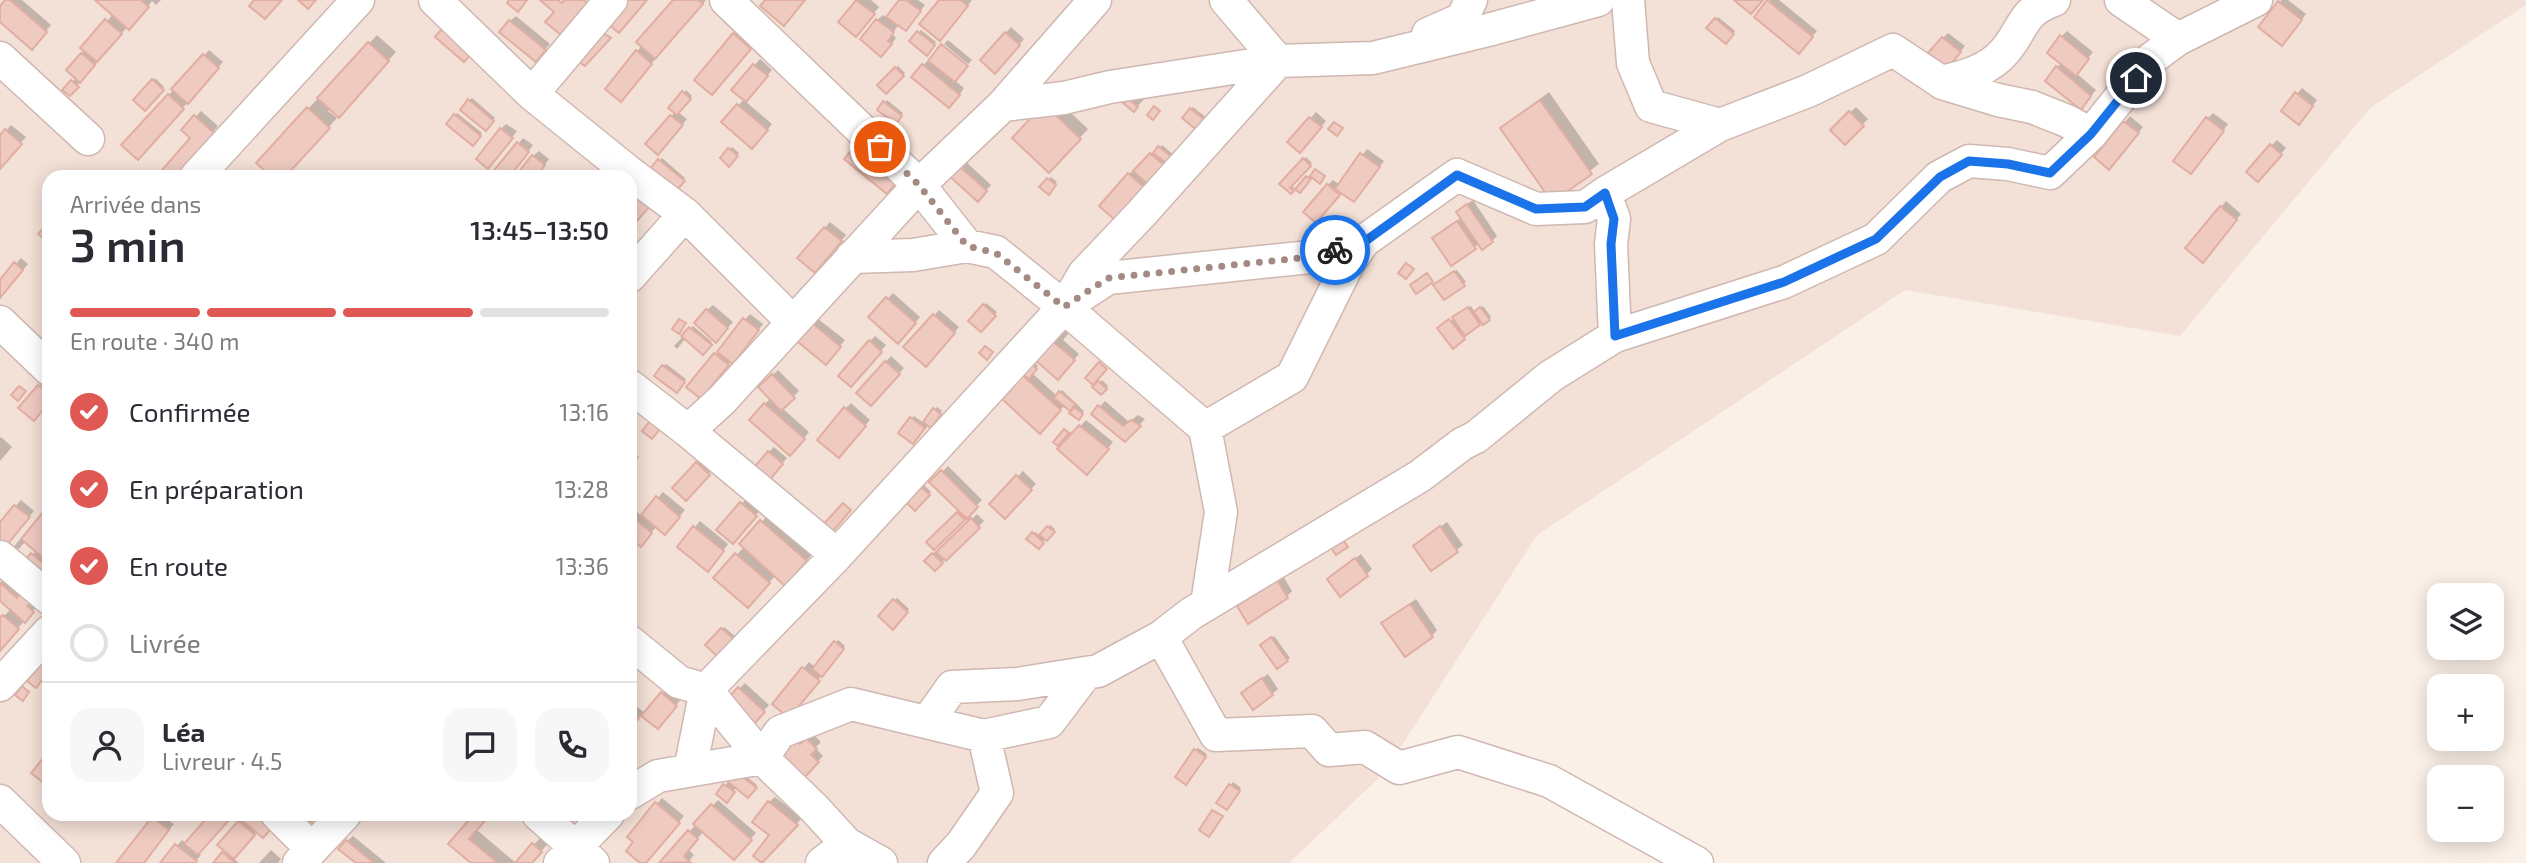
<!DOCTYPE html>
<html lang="fr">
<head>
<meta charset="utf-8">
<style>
  :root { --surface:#fff; --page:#f7f7f7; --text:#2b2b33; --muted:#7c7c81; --line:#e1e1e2; --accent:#df5853 }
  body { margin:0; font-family:"Exo 2",sans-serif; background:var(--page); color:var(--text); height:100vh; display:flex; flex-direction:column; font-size:26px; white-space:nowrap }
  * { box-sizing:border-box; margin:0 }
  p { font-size:23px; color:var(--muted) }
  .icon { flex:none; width:38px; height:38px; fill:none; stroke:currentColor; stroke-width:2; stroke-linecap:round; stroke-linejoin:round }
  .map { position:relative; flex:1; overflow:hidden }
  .drawer { position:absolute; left:42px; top:170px; width:595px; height:651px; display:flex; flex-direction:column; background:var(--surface); border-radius:21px; box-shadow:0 4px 18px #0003 }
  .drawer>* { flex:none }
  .tools { position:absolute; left:2427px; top:583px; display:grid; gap:14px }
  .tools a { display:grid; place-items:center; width:77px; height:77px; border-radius:14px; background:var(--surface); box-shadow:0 4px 18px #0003; font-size:35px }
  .pin { position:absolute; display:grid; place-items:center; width:60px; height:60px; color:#fff; margin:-30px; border:4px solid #fff; border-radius:50%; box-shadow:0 2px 7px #0007 }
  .courier { position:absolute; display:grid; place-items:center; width:70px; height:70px; margin:-35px; border:5px solid #1a73e8; border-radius:50%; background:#fff; color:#222; box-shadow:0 2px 9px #0007 }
  .head em { font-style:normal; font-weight:600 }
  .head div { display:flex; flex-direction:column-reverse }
  .head { display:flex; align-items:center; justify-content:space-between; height:119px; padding:0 28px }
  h1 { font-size:46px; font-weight:600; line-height:52px }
  .bar { display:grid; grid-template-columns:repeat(4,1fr); gap:10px 7px; align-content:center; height:84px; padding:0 28px }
  .bar i { height:9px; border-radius:5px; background:var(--line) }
  .bar .selected { background:var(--accent) }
  .bar p { grid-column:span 4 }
  .line { display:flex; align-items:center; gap:18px; padding:0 28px; border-top:2px solid var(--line) }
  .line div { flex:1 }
  .round { display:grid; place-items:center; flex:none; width:74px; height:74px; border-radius:21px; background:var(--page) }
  ol { padding:0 28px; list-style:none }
  li { display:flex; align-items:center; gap:21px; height:77px }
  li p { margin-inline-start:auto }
  li .icon { padding:7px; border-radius:50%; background:var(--accent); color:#fff; stroke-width:4 }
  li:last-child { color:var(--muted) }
  li i { width:38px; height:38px; border:4px solid var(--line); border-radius:50% }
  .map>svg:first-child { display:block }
  .residential { fill:#f3e0d6; fill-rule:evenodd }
  .shadow { fill:#0003 }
  .building { fill:#efcac0; stroke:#e1aea1; stroke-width:2 }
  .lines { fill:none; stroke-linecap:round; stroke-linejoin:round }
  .minor-casing { stroke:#cfb8b1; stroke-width:35 }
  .minor { stroke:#fff; stroke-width:32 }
  .done { stroke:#a38a83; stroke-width:7; stroke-dasharray:0 12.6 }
  .route { stroke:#1a73e8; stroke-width:9 }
</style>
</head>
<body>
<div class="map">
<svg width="2526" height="863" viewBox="0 0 2526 863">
  <rect width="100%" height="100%" fill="#fbf0e7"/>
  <path class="residential" d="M0,0H2526V5L2371,107L2180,336L1905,290L1537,535L1384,773L1289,863H0ZM49,177H630V814H49Z"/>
  <path class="shadow" d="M8,0H22L51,25L37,42L0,20V9Z
    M98,0H161L156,5L152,1L135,22L128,26L70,94L65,90L77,77L68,70L113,14Z
    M675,0H706L655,56L656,58L626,94L637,52Z
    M858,0H871L879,7L861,29L841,21Z
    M901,0H918L925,5L911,23L899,24L892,34L896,38L887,50L877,20L883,15L888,18Z
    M941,0H972L945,33Z
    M1770,0H1779L1817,31L1804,46L1756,16Z
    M2282,0H2288L2306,14L2288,38L2279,3Z
    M516,16L550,44L541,54L510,21Z
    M1718,17L1735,31L1726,42L1709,28Z
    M1011,27L1024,39L1000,66L1006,33Z
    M740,29L755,42L717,88L734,35Z
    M921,30L936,42L927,53L911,41Z
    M2067,31L2093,52L2076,73L2096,90L2081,108L2057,67L2062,63V36Z
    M1948,33L1965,46L1953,61L1943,38Z
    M377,35L396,52L347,107L331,108L328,111L337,118L283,177L308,109Z
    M948,40L972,60L968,64L944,44Z
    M209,50L223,62L144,152L169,95Z
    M760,59L772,70L745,101L772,124L758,141L724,122L744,99L733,90Z
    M929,60L964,88L955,101L923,65Z
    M898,66L905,73L886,92L880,85Z
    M155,78L164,87L145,109L135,100Z
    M2302,88L2317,100L2304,117L2283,111Z
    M686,90L692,96L678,112L687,119L663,147L647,144L675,112L671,108Z
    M1549,92L1599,164L1553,199L1502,128Z
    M1129,96H1147L1134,110L1124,102Z
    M1054,97L1088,129L1049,170Z
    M472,98L495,118L486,129L462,109Z
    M887,100L903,113L898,120L879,109Z
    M1193,107L1207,118L1198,129L1184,118Z
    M1856,107L1868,119L1845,142L1832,130Z
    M201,111L218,126L173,177L192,138L183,130Z
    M1316,112L1326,121L1305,146L1290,142Z
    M457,113L482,133L473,143L448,124Z
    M2213,113L2228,124L2197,167L2208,118Z
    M2130,116L2143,127L2114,162L2096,157Z
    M506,124L517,131L494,161L501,129Z
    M11,125L26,137L0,167V137Z
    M523,138L533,145L509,177H487L491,173L493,175Z
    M2277,140L2286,148L2264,175L2271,146Z
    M1162,145L1175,156L1147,181L1121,212L1101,205L1135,168L1137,170Z
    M732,147L739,153L729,164L722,158Z
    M1367,149L1384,161L1354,200L1341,191L1322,215L1328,185L1333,180L1340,185Z
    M539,151L549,159L536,177L533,156Z
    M1306,157L1312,163L1291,185L1294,188L1291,192L1281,184Z
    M662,158L685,178L676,188L653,168Z
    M963,159L991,185L978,199L949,174Z
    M1051,177L1057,182L1049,192L1042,187Z
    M1473,200L1497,236L1492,241L1480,243L1452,264L1434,238L1462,217L1463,207Z
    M2226,201L2241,214L2208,255L2187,248Z
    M830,222L846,235L821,265L825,228Z
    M21,258L28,264L0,297V282Z
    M1457,270L1466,282L1444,298L1438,283Z
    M893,293L920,317L904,336L871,317Z
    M986,303L997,312L981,330L971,321Z
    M713,305L733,322L721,335L707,310Z
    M1471,306L1475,313L1483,306L1491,317L1465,334L1453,346L1440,329Z
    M939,310L959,327L931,360L906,347Z
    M750,314L763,324L738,356L731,361L707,391L689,387Z
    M818,319L845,340L831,357L813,324Z
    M693,326L712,342L703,352L686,338L677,349L674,346Z
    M1063,326L1070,332L1063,340L1079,354L1063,372L1037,359Z
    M875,336L886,345L856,380L870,341Z
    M891,356L904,368L877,398L858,392Z
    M1034,362L1038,366L1032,373L1057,396L1062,390L1084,411L1078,417L1065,405L1040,431L1003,397Z
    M666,364L686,379L679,388L663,366Z
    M778,370L799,391L782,408L809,432L796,448L765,404L771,398L761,387Z
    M44,380L49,384V401L21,408Z
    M1102,380L1108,386L1101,393L1095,387Z
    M1105,401L1129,422L1138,415L1145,419L1125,440L1094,413Z
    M851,403L870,420L844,450L846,408Z
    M937,407L942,411L913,442L900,432L914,416L924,423Z
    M1086,420L1113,442L1092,468L1060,449Z
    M1,437L12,447L0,461V438Z
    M774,447L787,458L772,475L769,452Z
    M630,450L639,457L630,469Z
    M702,458L714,468L686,498L675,487Z
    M948,466L982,500L934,548L928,542L961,511L932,482Z
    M1023,471L1036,484L1005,517L991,504Z
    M924,485L931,492L915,509L908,502Z
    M663,492L685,510L670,528L657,526L646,539L633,538L630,541V506L642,516Z
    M747,498L761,509L738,537L719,530Z
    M21,500L34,511L12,537H0V524Z
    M49,508V585L24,564L37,550L26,541L16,552L12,549L20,539L22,540Z
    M770,513L814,552L794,575H776L753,600L716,578L744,547L741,544Z
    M977,514L984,521L935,569L927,560L935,552L937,554Z
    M700,521L728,544L713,564L679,546Z
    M1447,522L1463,545L1432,569L1421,541Z
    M1050,525L1055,529L1038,547L1029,539L1035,532L1041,536Z
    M1361,554L1372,569L1367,574H1335Z
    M1283,576L1292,591L1287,596L1239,606Z
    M5,577L38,605L0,649V620L11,609L0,599V583Z
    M897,598L909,609L893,627L880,616Z
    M1416,599L1437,630L1432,636L1389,618Z
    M724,627L736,637L719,656L707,645Z
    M1274,636L1290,658L1277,667L1265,643Z
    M838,640L845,646L794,710L774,704L809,662L815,667Z
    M1268,674L1278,689L1272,694L1249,688Z
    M745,683L769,705L755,720L731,697Z
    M667,688L681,699L663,722L658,727L642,714L630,728V701L645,713Z
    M796,730L806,740L813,734L821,742L815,748L823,756L803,777Z
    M630,744L635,748L630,754Z
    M1198,748L1207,754L1188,781L1195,750Z
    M738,770L757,785L748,796L737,787L726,800L718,794Z
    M1233,782L1241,788L1229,806L1219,802Z
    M775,797L802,818L762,860L772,834L769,802Z
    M662,798L684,816L643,863L657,804Z
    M718,800L756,833L734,857L704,831L688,849L694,855L687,863H661Z
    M158,814L174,824L143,863H119Z
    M213,814L232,815L198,853L201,855L194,863H162L182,840L187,844Z
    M245,814H258L271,825L257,831L233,858L239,863H216L227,850L220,844Z
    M476,814H490L477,830L516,863H473L451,844Z
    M353,836L386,863H358L347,841Z
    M542,836L549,842L532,863H517Z
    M271,850L281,859L278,863H259Z"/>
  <path class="building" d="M5,0H10L47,32L32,50L0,22V6Z
    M95,0H141L149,7L129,30Z
    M254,0H282L265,19L249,6Z
    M298,0H316L308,9Z
    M509,0H527L518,12L507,3Z
    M540,0H558L562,3L564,0H584L587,3L561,35L545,22L554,12Z
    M627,0H647L619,33L607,23Z
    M673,0H698L703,4L655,59L636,42Z
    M765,0H805L784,26L760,6Z
    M856,0L875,14L856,37L838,22Z
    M899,0H906L921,11L906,31L886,17Z
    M939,0H961L968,6L940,41L919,24Z
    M1734,0H1763L1751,14Z
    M1767,0L1813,37L1799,54L1754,17Z
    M2278,1L2302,20L2282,46L2258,27Z
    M1715,18L1734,34L1726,44L1706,28Z
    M105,19L122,34L97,62L80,48Z
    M876,19L894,32L888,41L892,44L881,57L860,39Z
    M509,20L546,50L536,62L499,32Z
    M445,25L475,50L464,62L435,37Z
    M917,31L935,45L927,56L909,41Z
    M602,32L611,38L585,66L579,62Z
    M1005,32L1020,45L995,74L980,60Z
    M733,33L751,49L712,95L694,80Z
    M2060,35L2089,59L2076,76L2047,53Z
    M1942,37L1961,52L1947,69L1928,53Z
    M368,42L389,61L339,118L317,98Z
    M941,44L968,66L955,82L928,61Z
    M636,50L652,64L621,102L605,89Z
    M81,53L95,65L80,83L66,70Z
    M203,54L219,68L188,104L171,89Z
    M753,64L768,76L746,102L731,90Z
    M922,64L960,95L949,108L911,77Z
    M2056,66L2091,96L2081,110L2045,81Z
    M895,67L904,76L886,94L877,85Z
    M152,79L164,90L145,111L133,100Z
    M71,80L79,87L70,96L62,90Z
    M682,91L691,99L677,115L668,108Z
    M2295,92L2313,106L2299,125L2281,111Z
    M168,94L184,109L138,160L121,145Z
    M1126,97L1138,107L1134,112L1122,102Z
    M468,99L494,121L486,131L460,110Z
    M1540,100L1592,174L1552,202L1500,128Z
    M883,101L902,116L896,124L877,110Z
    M737,104L768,130L752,149L721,122Z
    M1044,104L1081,139L1049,173L1012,138Z
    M1154,106L1160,111L1153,120L1147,115Z
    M307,107L330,128L285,177H272L256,163Z
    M1190,108L1206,121L1198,131L1182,118Z
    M1849,111L1864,126L1845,145L1830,130Z
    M454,114L481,136L473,146L446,124Z
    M194,115L214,133L175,177H156L190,138L181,130Z
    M670,115L683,125L658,155L645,144Z
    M1309,117L1322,127L1300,153L1287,142Z
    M2206,117L2224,131L2191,174L2173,161Z
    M2123,121L2139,133L2109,170L2094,157Z
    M1334,122L1343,128L1337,136L1328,129Z
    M500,128L513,138L488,169L476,159Z
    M5,129L22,144L0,169V135Z
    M517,142L529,152L509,177H495L491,174Z
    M2270,144L2282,155L2258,182L2246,172Z
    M855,146L898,180L887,194L844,159Z
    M1158,146L1174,159L1169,165L1153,153Z
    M728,148L738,156L729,167L720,158Z
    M1150,153L1166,167L1150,186L1133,171Z
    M1360,153L1380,167L1354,202L1335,189Z
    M532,155L545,165L536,177H515Z
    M1303,158L1311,166L1290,188L1294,191L1291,194L1279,184Z
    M658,159L685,181L676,191L650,169Z
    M956,163L987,191L978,202L947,174Z
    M1315,169L1325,176L1320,184L1310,176Z
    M1128,173L1144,187L1115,220L1099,206Z
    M1306,176L1311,179L1300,193L1295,189Z
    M1047,178L1056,185L1049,195L1039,187Z
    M1327,184L1340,195L1316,223L1303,212Z
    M630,193L650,206L630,229Z
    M1467,204L1493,242L1482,250L1456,212Z
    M2220,206L2237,220L2203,263L2185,248Z
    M1457,221L1476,249L1451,266L1432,238Z
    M48,223H49V243L38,234Z
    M824,227L842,241L815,273L797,258Z
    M14,262L23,270L0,298V280Z
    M1406,263L1414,269L1406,279L1398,273Z
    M1454,271L1465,286L1444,300L1433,285Z
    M1427,273L1433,282L1416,294L1410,285Z
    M886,297L916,323L898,344L868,317Z
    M983,304L996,316L981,332L968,321Z
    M1468,307L1480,325L1465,336L1452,317Z
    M1480,307L1490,320L1483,325L1474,312Z
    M706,309L728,328L716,343L694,323Z
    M933,314L955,333L926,367L903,347Z
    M743,318L759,330L733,364L717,352Z
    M679,319L686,323L679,334L672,329Z
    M1449,319L1465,339L1453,349L1437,328Z
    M812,323L841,347L826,365L797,341Z
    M689,327L712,345L703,355L681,336Z
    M869,340L882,352L851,387L838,376Z
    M1051,340L1075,360L1058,380L1034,359Z
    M985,346L993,352L987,360L979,353Z
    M714,353L729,365L701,399L686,387Z
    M885,361L900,374L871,406L856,393Z
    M1099,362L1107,369L1093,385L1085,378Z
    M1030,363L1037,369L1029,379L1022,373Z
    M662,365L685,382L677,393L654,376Z
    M772,374L795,398L781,411L758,387Z
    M1021,374L1061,410L1040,434L1000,397Z
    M1098,381L1107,389L1101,395L1092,387Z
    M38,385L49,394V402L34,421L18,408Z
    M19,386L26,391L18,401L11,395Z
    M1059,391L1075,404L1070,411L1054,398Z
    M764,403L805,439L790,456L749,420Z
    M1098,405L1123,426L1131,420L1141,426L1125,442L1091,414Z
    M844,407L866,426L839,458L817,440Z
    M1074,407L1083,414L1079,420L1069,413Z
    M933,408L941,414L931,428L923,422Z
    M910,417L925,428L913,444L898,433Z
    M650,421L660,429L652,439L642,431Z
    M1079,425L1109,449L1087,475L1057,449Z
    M1064,429L1069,433L1058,446L1053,442Z
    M768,451L783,464L767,483L752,470Z
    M696,462L710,475L686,501L672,488Z
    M941,470L978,507L967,519L929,482Z
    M1016,475L1032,490L1005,519L989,504Z
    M920,486L930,495L915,511L906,502Z
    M656,496L680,517L665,535L641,515Z
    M740,502L757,516L733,544L716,530Z
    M843,503L851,510L827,538L818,530Z
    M14,505L30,517L7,545L0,540V522Z
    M49,505V563L21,539Z
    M957,512L965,520L934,550L926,542Z
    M630,515L652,533L641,547L632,540L630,542Z
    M971,518L980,528L946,561L936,552Z
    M760,520L807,561L785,586L739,544Z
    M693,526L724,551L708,572L677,547Z
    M1047,526L1055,532L1047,541L1039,535Z
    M1440,526L1458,552L1431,571L1413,546Z
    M1032,532L1044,543L1039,549L1026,539Z
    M1341,537L1348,547L1336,555L1329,545Z
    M31,553L49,568V587L22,564Z
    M735,553L770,583L748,608L713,578Z
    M932,553L943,563L935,571L924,561Z
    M1355,558L1368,576L1340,597L1327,579Z
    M1277,580L1288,598L1248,624L1237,606Z
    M0,583L17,598L21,593L31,601L27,606L34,612L25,623L0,601Z
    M893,599L908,612L893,630L878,616Z
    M1410,604L1433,637L1405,657L1381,623Z
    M3,615L19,629L0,651V617Z
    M721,628L735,640L719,658L705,645Z
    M1271,637L1288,661L1277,669L1260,645Z
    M834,641L844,649L822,677L812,669Z
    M43,661L49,665V671L36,688L27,681Z
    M802,667L820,681L789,718L772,704Z
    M1262,678L1273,695L1253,710L1241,693Z
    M22,686L29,692L23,701L15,695Z
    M738,687L765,712L755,723L729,697Z
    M661,692L677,706L658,729L641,716Z
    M630,710L639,718L630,729Z
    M789,734L800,744L806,738L817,749L811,755L819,762L803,779L774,751Z
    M1194,749L1206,757L1186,785L1175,777Z
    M49,751V787L31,773Z
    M735,771L757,788L748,798L727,781Z
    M723,784L735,792L727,803L716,794Z
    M1229,784L1240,791L1227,810L1216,803Z
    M768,801L798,825L762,863L753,856L769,835L752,822Z
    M655,802L680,823L646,863H640L626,851L633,842L627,837Z
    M711,804L752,840L734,860L693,824Z
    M1212,810L1223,816L1209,837L1199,830Z
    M210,814H220L228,821L198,855L184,844Z
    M243,814H254L271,829L263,838L239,818Z
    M301,814H327L316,826Z
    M474,814H491L469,839L498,863H471L448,844Z
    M152,817L169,830L144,863H116Z
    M238,821L255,835L234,859L217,845Z
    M688,830L698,839L684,856L690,862L659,863Z
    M346,840L374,863H356L338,849Z
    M532,843L542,852L532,863H515Z
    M175,844L197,861L195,863H160Z
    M222,852L235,863H213Z"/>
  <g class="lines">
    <g class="minor-casing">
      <path id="minor" d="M435,0L532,94L630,173L685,214L792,321
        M726,0L919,185L967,246L996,252L1064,307L1108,278L1310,257L1364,241
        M1628,0L1633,63L1651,106L1720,125
        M2121,0L2178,39L2256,0
        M1428,34L1462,19L1471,0
        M0,58L88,139
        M1942,83L1998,100L2032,107L2067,121L2091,134
        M532,94L611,0
        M1003,105L1064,98L1110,87L1278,61L1373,58L1488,30L1598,0
        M196,177L358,0
        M852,257L913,255L967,246
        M630,276L685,214
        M1074,291L1084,274L1141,214L1278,61L1226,0
        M0,322L49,369
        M1615,336L1784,282L1876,239L1939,177L1969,161L2008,164L2050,173L2091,134L2151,59L2178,39
        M630,386L688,431L837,555
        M1205,428L1292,377L1348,264L1364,241L1457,175L1536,209L1585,207L1605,193
        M688,431L722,400L919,185L1003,105L1095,0
        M0,557L49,598
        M630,642L679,682L706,690L837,555L1064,307L1205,428L1221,512L1207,604
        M0,685L49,632
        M928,721L952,687L1018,684L1098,671L1161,637
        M690,770L706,690L762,758L780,732L851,704L984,736L1049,722L1086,673
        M630,793L658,776L762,758L814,808L847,844
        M0,801L64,863
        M277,814L312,849
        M538,814L593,863
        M299,863L345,814
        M560,863L608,814
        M822,863L847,844L881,863
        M944,863L961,845L997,793L984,736
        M1697,863L1549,781L1458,752L1399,768L1365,747L1329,750L1312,731L1216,735L1161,637L1192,613L1420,476L1462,444L1476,437L1551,376L1615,336L1611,244L1614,219L1605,193L1720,125L1808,91L1893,50L1941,82C1965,77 1989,70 2005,51C2025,27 2021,12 2054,0"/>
    </g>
    <use href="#minor" class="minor"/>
  </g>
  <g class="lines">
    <path class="done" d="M880,147L919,185L967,246L996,253L1064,307L1108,278L1310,257L1335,250"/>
    <path class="route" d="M1335,250L1364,242L1457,175L1536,209L1585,207L1605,193L1614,219L1611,244L1615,336L1784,282L1876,239L1940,177L1969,161L2008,164L2050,173L2091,134L2136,78"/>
  </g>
</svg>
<div class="tools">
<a><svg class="icon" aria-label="layers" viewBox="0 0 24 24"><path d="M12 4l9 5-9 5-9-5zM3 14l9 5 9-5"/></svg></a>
<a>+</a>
<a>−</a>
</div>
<div class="pin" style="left:880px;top:147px;background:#ea580c"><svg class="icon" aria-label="bag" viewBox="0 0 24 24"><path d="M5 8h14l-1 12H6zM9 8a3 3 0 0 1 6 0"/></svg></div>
<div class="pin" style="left:2136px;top:78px;background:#1f2937"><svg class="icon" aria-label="home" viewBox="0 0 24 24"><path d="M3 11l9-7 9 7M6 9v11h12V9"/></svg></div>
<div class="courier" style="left:1335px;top:250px"><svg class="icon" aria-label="bike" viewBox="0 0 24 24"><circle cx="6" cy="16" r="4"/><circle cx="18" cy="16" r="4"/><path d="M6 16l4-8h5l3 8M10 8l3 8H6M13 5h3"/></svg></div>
<section class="drawer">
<div class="head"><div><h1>3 min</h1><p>Arrivée dans</p></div><em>13:45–13:50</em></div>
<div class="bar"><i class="selected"></i><i class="selected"></i><i class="selected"></i><i></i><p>En route · 340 m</p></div>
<ol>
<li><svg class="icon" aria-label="check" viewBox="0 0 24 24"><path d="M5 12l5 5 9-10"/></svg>Confirmée<p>13:16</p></li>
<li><svg class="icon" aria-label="check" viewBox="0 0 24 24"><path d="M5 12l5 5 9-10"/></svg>En préparation<p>13:28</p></li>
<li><svg class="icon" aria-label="check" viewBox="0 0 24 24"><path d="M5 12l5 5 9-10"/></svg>En route<p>13:36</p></li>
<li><i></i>Livrée</li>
</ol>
<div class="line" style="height:126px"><a class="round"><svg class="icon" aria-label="person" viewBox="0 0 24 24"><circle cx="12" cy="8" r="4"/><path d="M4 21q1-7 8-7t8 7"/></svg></a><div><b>Léa</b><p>Livreur · 4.5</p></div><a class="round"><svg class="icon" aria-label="chat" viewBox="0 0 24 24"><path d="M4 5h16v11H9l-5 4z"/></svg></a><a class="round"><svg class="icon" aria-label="phone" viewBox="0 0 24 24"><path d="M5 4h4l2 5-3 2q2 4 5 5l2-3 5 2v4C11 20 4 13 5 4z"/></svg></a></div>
</section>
</div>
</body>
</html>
